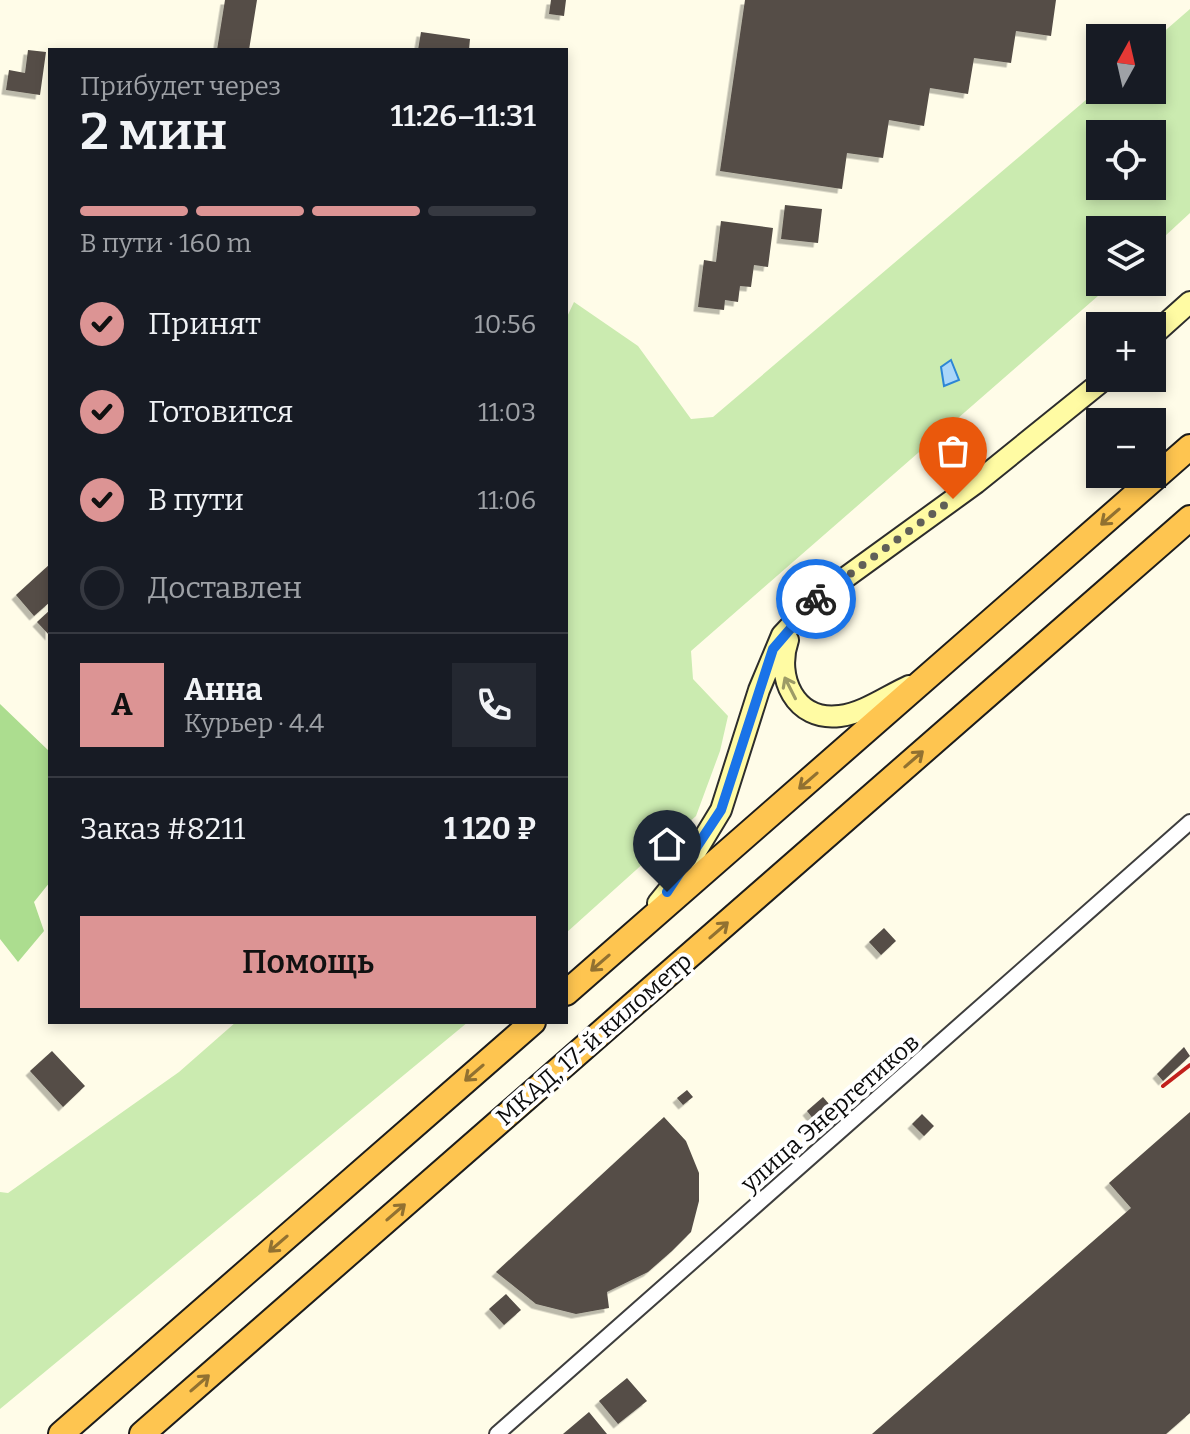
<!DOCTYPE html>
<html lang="ru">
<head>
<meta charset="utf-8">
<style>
  :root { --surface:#171b24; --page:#242831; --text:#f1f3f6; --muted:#9ea1a6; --line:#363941; --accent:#dc9494 }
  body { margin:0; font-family:Bitter,serif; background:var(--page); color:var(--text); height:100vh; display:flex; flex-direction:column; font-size:30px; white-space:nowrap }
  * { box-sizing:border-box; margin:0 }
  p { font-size:26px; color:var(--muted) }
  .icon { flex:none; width:44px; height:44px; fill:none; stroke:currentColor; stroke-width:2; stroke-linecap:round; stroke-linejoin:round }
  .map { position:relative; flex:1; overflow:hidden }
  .side { position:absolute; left:48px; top:48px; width:520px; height:976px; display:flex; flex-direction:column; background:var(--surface); border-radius:0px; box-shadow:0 4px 12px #0003 }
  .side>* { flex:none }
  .needle { width:52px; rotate:8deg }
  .controls { position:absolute; left:1086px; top:24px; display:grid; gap:16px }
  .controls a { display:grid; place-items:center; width:80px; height:80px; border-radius:0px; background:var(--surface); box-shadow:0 4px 12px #0003; font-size:40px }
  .pin { position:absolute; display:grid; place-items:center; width:68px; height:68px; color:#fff; margin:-82px -34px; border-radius:50% 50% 50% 0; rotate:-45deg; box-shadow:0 0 8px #0007 }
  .pin .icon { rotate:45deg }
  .courier { position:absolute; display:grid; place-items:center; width:80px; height:80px; margin:-40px; border:6px solid #1a73e8; border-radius:50%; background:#fff; color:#222; box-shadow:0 2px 10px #0007 }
  .summary em { font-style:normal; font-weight:600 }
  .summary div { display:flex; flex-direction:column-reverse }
  .summary { display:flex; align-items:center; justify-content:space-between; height:136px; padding:0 32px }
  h1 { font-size:52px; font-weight:600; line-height:60px }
  .bar { display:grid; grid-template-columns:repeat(4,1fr); gap:12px 8px; align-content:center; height:96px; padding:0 32px }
  .bar i { height:10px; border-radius:6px; background:var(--line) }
  .bar .on { background:var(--accent) }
  .bar p { grid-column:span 4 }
  .line { display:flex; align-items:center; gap:20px; padding:0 32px; border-top:2px solid var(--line) }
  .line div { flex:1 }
  .round { display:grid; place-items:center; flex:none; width:84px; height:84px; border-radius:0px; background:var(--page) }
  ol { padding:0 32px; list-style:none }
  li { display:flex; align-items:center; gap:24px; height:88px }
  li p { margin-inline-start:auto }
  li .icon { padding:8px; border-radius:50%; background:var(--accent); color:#111; stroke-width:4 }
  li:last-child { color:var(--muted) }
  li i { width:44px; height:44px; border:4px solid var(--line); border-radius:50% }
  .button { display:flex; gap:16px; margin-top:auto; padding:16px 32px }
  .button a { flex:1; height:92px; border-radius:0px; background:var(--accent); color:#111; font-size:32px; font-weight:600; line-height:92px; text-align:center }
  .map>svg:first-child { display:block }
  .green { fill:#cbebb0; fill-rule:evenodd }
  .forest { fill:#acdd8f }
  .water { fill:#aad6fa; stroke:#2d86d5; stroke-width:2 }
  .building { fill:#544d47; filter:url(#shadow) }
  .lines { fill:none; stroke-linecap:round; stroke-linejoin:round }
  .minor-casing { stroke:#3e3e3e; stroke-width:18 }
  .secondary-casing { stroke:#2d2d2d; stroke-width:24 }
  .trunk-casing { stroke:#1c1c1c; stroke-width:28 }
  .minor { stroke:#fff; stroke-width:14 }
  .secondary { stroke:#fffba3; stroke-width:20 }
  .trunk { stroke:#fec550; stroke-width:24 }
  .rail { stroke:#c2201c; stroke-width:4 }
  .oneway { stroke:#917131 }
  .oneway2 { stroke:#9d9b66 }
  .done { stroke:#605f58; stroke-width:8; stroke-dasharray:0 14.4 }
  .route { stroke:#1a73e8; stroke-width:10 }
  .labels { text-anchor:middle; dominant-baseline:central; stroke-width:8; stroke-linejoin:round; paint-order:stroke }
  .street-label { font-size:24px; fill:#0b0b0b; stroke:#fff }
</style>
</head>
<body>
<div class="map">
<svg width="1190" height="1434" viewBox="0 0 1190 1434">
  <defs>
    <filter id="shadow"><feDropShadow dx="-4.5" dy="4.5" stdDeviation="0" flood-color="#0004"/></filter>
  </defs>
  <rect width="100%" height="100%" fill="#fffce8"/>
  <path class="green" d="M1190,9V213L1152,248V230H1100V282H1114L691,651L693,679L728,716L720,751L696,816L566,933V319L574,302L638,346L691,419L713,417L1100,88L1152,90V42ZM1100,134H1152V186H1100Z
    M236,1022H468L0,1409V1192L8,1193L179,1072Z"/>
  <path class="forest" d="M0,704L50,752V882L34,902L44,931L18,962L0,939Z"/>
  <path class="water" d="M951,360L959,380L944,386L941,367Z"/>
  <path class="building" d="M225,0H257L249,50H217Z
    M551,0H566L564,16L549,14Z
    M745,0H1056L1051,36L1016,31L1011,63L974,58L968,94L930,88L924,126L889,120L883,158L847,153L842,189L720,171Z
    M421,32L470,39L469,50H418Z
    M28,50L46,52L40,95L6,90L9,70L25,73Z
    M785,205L822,209L818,243L781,239Z
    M721,221L773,228L768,267L754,265L751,287L740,286L738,302L725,300L724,310L698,307L704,260L716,262Z
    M50,564V602L34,616L16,595Z
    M50,610V636L37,622Z
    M884,928L896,941L881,955L869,942Z
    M1184,1047L1190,1056L1163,1081L1157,1074Z
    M52,1051L85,1086L63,1107L30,1071Z
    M687,1090L693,1097L683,1105L677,1098Z
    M823,1097L835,1111L818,1125L807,1111Z
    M1190,1112V1413L1166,1434H872L1131,1208L1109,1183Z
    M922,1114L934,1126L924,1136L912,1124Z
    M664,1117L686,1141L699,1173V1201L691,1232L672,1251L648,1272L607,1292L609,1308L576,1314L536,1304L496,1272Z
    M506,1294L521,1310L504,1325L489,1309Z
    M627,1378L647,1401L618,1424L599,1401Z
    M589,1412L607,1434H563Z"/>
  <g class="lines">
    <g class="minor-casing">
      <path id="minor" d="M497,1434L1190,822"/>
    </g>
    <g class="secondary-casing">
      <path id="secondary" d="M1152,336L1190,302
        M788,640C775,677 795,722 840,716C864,713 887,696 909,686
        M658,903L684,871L721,810L759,690L782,635L816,599L976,483L1106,378"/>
    </g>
    <g class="trunk-casing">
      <path id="trunk" d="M566,993L1190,447
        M61,1434L533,1022
        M142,1434L1190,518"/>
    </g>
    <use href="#minor" class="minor"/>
    <use href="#secondary" class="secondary"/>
    <use href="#trunk" class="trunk"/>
    <path class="rail" d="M1163,1086L1190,1065"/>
  </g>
  <defs><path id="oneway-shaft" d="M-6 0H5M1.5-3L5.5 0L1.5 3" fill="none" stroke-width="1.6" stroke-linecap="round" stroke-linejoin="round" transform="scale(2)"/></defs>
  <g class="oneway">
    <use href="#oneway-shaft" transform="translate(1110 517) rotate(139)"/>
    <use href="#oneway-shaft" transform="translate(914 759) rotate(-41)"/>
    <use href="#oneway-shaft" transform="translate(808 781) rotate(139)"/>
    <use href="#oneway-shaft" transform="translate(719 930) rotate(-41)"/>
    <use href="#oneway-shaft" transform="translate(600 963) rotate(139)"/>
    <use href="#oneway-shaft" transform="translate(474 1073) rotate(139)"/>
    <use href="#oneway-shaft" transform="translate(396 1212) rotate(-41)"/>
    <use href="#oneway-shaft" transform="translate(278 1244) rotate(139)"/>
    <use href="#oneway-shaft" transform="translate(200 1383) rotate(-41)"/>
  </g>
  <use class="oneway2" href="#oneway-shaft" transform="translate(790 688) rotate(-117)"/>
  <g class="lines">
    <path class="done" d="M816,599L953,499"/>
    <path class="route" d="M667,892L721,810L773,649L816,599"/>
  </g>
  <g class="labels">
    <g class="street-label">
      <text transform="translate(594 1039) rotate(-41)">МКАД, 17-й километр</text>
      <text transform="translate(830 1113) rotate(-41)">улица Энергетиков</text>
    </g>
  </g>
</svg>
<div class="controls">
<a><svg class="needle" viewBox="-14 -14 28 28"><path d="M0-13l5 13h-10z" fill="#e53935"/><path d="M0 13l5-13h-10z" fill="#9ea1a6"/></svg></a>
<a><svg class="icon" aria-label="locate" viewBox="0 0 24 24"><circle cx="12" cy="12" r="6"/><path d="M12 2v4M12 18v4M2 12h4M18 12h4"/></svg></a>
<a><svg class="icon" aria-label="layers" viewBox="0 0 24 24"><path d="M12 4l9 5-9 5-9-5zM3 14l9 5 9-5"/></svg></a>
<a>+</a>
<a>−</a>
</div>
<div class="pin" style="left:953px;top:499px;background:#ea580c"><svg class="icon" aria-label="bag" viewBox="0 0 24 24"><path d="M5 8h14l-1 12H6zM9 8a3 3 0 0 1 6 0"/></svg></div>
<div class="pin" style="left:667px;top:892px;background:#1f2937"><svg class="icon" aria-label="home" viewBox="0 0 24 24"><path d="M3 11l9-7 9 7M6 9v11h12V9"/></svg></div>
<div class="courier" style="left:816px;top:599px"><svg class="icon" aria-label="bike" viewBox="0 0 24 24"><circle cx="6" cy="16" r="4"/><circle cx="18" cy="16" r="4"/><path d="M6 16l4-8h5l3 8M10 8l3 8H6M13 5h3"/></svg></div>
<section class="side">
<div class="summary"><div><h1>2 мин</h1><p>Прибудет через</p></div><em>11:26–11:31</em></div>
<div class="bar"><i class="on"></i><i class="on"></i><i class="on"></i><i></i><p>В пути · 160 m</p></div>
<ol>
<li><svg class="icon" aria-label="check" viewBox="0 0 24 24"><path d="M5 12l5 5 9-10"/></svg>Принят<p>10:56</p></li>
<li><svg class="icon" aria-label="check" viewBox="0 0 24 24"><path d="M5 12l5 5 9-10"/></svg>Готовится<p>11:03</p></li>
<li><svg class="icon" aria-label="check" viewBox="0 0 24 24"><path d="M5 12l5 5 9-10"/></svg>В пути<p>11:06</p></li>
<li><i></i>Доставлен</li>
</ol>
<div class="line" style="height:144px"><b class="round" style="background:var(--accent);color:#111">А</b><div><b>Анна</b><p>Курьер · 4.4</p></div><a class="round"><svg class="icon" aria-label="phone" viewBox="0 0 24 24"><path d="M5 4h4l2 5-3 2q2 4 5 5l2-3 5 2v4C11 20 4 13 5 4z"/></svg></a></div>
<div class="line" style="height:104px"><div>Заказ #8211</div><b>1 120 ₽</b></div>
<div class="button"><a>Помощь</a></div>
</section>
</div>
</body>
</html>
